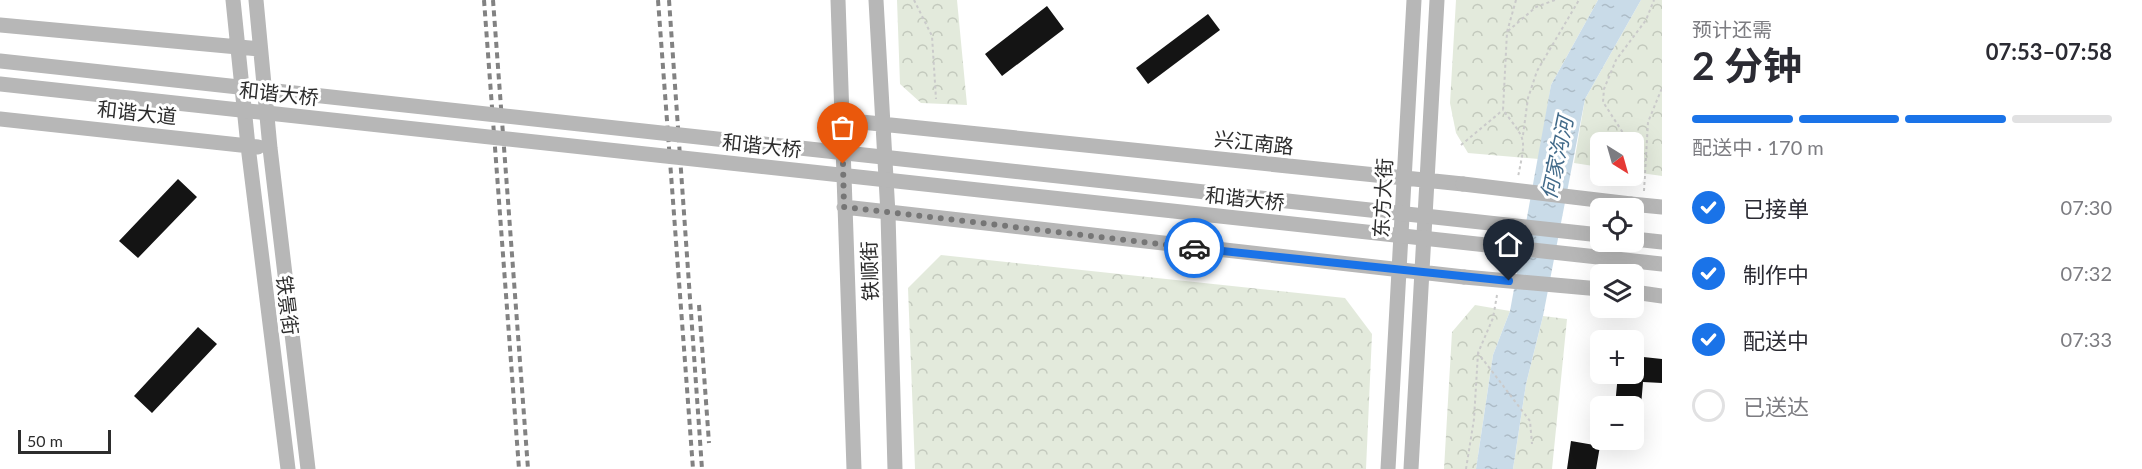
<!DOCTYPE html>
<html lang="zh">
<head>
<meta charset="utf-8">
<style>
  :root { --surface:#fff; --page:#f7f7f7; --text:#2b2b33; --muted:#7c7c81; --line:#e1e1e2; --accent:#1a73e8 }
  body { margin:0; font-family:Lato,"Noto Sans SC",sans-serif; background:var(--page); color:var(--text); height:100vh; display:flex; flex-direction:column; font-size:22px; white-space:nowrap }
  * { box-sizing:border-box; margin:0 }
  p { font-size:20px; color:var(--muted) }
  .icon { flex:none; width:33px; height:33px; fill:none; stroke:currentColor; stroke-width:2; stroke-linecap:round; stroke-linejoin:round }
  .map { position:relative; flex:1; overflow:hidden }
  .details { display:flex; flex-direction:column; background:var(--surface); width:480px }
  .details>* { flex:none }
  .needle { width:39px; rotate:143deg }
  .buttons { position:absolute; left:1590px; top:132px; display:grid; gap:12px }
  .buttons a { display:grid; place-items:center; width:54px; height:54px; border-radius:9px; background:var(--surface); box-shadow:0 6px 24px #0002; font-size:30px }
  .scale { position:absolute; left:18px; bottom:15px; width:93px; box-sizing:border-box; padding-left:6px; border:3px solid #2d2d2d; border-top:0; font-size:16px; line-height:21px; white-space:nowrap; color:#2d2d2d; -webkit-text-stroke:4px #fff; paint-order:stroke }
  .pin { position:absolute; display:grid; place-items:center; width:51px; height:51px; color:#fff; margin:-62px -26px; border-radius:50% 50% 50% 0; rotate:-45deg; box-shadow:0 0 6px #0007 }
  .pin .icon { rotate:45deg }
  .courier { position:absolute; display:grid; place-items:center; width:60px; height:60px; margin:-30px; border:4px solid #1a73e8; border-radius:50%; background:#fff; color:#222; box-shadow:0 2px 8px #0007 }
  .overview em { font-style:normal; font-weight:700 }
  .overview div { display:flex; flex-direction:column-reverse }
  .overview { display:flex; align-items:center; justify-content:space-between; height:102px; padding:0 30px }
  h1 { font-size:39px; font-weight:700; line-height:45px }
  .bar { display:grid; grid-template-columns:repeat(4,1fr); gap:9px 6px; align-content:center; height:72px; padding:0 30px }
  .bar i { height:8px; border-radius:4px; background:var(--line) }
  .bar .current { background:var(--accent) }
  .bar p { grid-column:span 4 }
  ol { padding:0 30px; list-style:none }
  li { display:flex; align-items:center; gap:18px; height:66px }
  li p { margin-inline-start:auto }
  li .icon { padding:6px; border-radius:50%; background:var(--accent); color:#fff; stroke-width:4 }
  li:last-child { color:var(--muted) }
  li i { width:33px; height:33px; border:3px solid var(--line); border-radius:50% }
  main { display:flex; flex:1; min-height:0 }
  .map>svg:first-child { display:block }
  .park { fill:url(#park-crowns) }
  .water { fill:url(#water-ripples) }
  .building { fill:#141414 }
  .lines { fill:none; stroke-linecap:round; stroke-linejoin:round }
  .path { stroke:#cacaca; stroke-width:2; stroke-dasharray:3 3; stroke-linecap:butt }
  .secondary { stroke:#b7b7b7; stroke-width:15 }
  .rail { stroke:#828282; stroke-width:4; stroke-dasharray:6 4.5; stroke-linecap:butt }
  .secondary-bridge { stroke:#b7b7b7; stroke-width:15 }
  .done { stroke:#767676; stroke-width:6; stroke-dasharray:0 10.8 }
  .route { stroke:#1a73e8; stroke-width:8 }
  .labels { text-anchor:middle; dominant-baseline:central; stroke-width:6; stroke-linejoin:round; paint-order:stroke }
  .street-label { font-size:20px; fill:#2d2d2d; stroke:#fff }
  .water-label { font-size:21px; font-style:italic; fill:#426a89; stroke:#fff }
</style>
</head>
<body>
<main>
<div class="map">
<svg width="1662" height="469" viewBox="0 0 1662 469">
  <defs>
    <pattern id="park-crowns" width="20" height="18" patternUnits="userSpaceOnUse" patternTransform="scale(1.5)"><rect width="20" height="18" fill="#e3eadc"/><path d="M2 6a3 3 0 1 1 6 0M12 15a3 3 0 1 1 6 0" fill="none" stroke="#c3c9bd"/></pattern>
    <pattern id="water-ripples" width="26" height="14" patternUnits="userSpaceOnUse" patternTransform="scale(1.5)"><rect width="26" height="14" fill="#c9dbe8"/><path d="M2 4q2-2 4 0t4 0M15 11q2-2 4 0t4 0" fill="none" stroke="#adbcc7"/></pattern>
  </defs>
  <rect width="100%" height="100%" fill="#fff"/>
  <path class="park" d="M897,0H957L967,105L921,103L900,84Z
    M1456,0H1598L1551,85L1539,159L1468,153L1456,133L1450,103Z
    M1641,0H1662V176L1634,172V142H1600V167L1574,163L1585,99Z
    M941,255L1345,298L1372,334L1366,469H915L908,288Z
    M1475,305L1510,311L1493,355L1476,469H1444L1452,332Z
    M1543,316L1567,319L1552,469H1513L1526,384Z"/>
  <path class="water" d="M1598,0H1641L1585,99L1543,316L1526,384L1513,469H1476L1493,355L1510,311L1551,85Z"/>
  <path class="building" d="M1047,6L1064,29L1002,76L985,54Z
    M1208,14L1220,30L1148,84L1136,68Z
    M178,179L197,197L138,258L119,241Z
    M198,327L217,344L152,413L134,396Z
    M1634,356L1662,359V383L1643,382L1641,406H1615L1618,374H1634Z
    M1571,441L1600,446L1596,469H1567Z"/>
  <g class="lines">
    <path class="path" d="M914,0L932,36L936,99
      M1516,0L1507,32L1503,110C1527,142 1526,136 1518,177
      M1508,31L1536,7L1555,0
      M1523,135L1528,98L1537,71L1579,0
      M1629,142L1603,102L1604,89L1616,60L1646,20L1654,0
      M1461,145L1503,110
      M1634,151L1646,164
      M1644,191L1648,122L1662,88
      M1497,295L1493,318L1478,353L1530,421L1532,444
      M1466,469L1474,419L1478,353"/>
    <path class="secondary" d="M233,0L248,146L288,469
      M256,0L270,148L308,469
      M838,0L854,469
      M876,0L888,214L895,469
      M0,25L260,49
      M0,119L258,147
      M842,120L1463,184
      M1631,204L1662,207
      M844,207L1464,277
      M1634,239L1662,242
      M1634,292L1662,296
      M1388,469L1414,0
      M1411,469L1437,0"/>
    <path class="rail" d="M484,0L519,469
      M493,0L528,469
      M658,0L693,469
      M669,0L702,469
      M699,305L709,443"/>
    <path class="secondary-bridge" d="M0,61L1600,235
      M0,84L1662,264
      M1463,184L1631,204
      M1464,277L1600,289"/>
  </g>
  <g class="lines">
    <path class="done" d="M843,164L844,207L1194,248"/>
    <path class="route" d="M1194,248L1509,281"/>
  </g>
  <g class="labels">
    <g class="street-label">
      <text transform="translate(279 93) rotate(6)">和谐大桥</text>
      <text transform="translate(137 112) rotate(6)">和谐大道</text>
      <text transform="translate(1254 142) rotate(6)">兴江南路</text>
      <text transform="translate(762 145) rotate(6)">和谐大桥</text>
      <text transform="translate(1245 198) rotate(6)">和谐大桥</text>
      <text transform="translate(1382 198) rotate(-87)">东方大街</text>
      <text transform="translate(869 271) rotate(-92)">铁顺街</text>
      <text transform="translate(288 305) rotate(83)">铁景街</text>
    </g>
    <g class="water-label">
      <text transform="translate(1556 158) rotate(-78)">何家沟河</text>
    </g>
  </g>
</svg>
<div class="buttons">
<a><svg class="needle" viewBox="-14 -14 28 28"><path d="M0-13l5 13h-10z" fill="#e53935"/><path d="M0 13l5-13h-10z" fill="#7c7c81"/></svg></a>
<a><svg class="icon" aria-label="locate" viewBox="0 0 24 24"><circle cx="12" cy="12" r="6"/><path d="M12 2v4M12 18v4M2 12h4M18 12h4"/></svg></a>
<a><svg class="icon" aria-label="layers" viewBox="0 0 24 24"><path d="M12 4l9 5-9 5-9-5zM3 14l9 5 9-5"/></svg></a>
<a>+</a>
<a>−</a>
</div>
<div class="scale">50 m</div>
<div class="pin" style="left:843px;top:164px;background:#ea580c"><svg class="icon" aria-label="bag" viewBox="0 0 24 24"><path d="M5 8h14l-1 12H6zM9 8a3 3 0 0 1 6 0"/></svg></div>
<div class="pin" style="left:1509px;top:281px;background:#1f2937"><svg class="icon" aria-label="home" viewBox="0 0 24 24"><path d="M3 11l9-7 9 7M6 9v11h12V9"/></svg></div>
<div class="courier" style="left:1194px;top:248px"><svg class="icon" aria-label="car" viewBox="0 0 24 24"><path d="M5 17H2v-5l4-1 3-4h7l3 4 3 1v5h-3M9 17h6M6 11h13"/><circle cx="7" cy="17" r="2"/><circle cx="17" cy="17" r="2"/></svg></div>
</div>
<section class="details">
<div class="overview"><div><h1>2 分钟</h1><p>预计还需</p></div><em>07:53–07:58</em></div>
<div class="bar"><i class="current"></i><i class="current"></i><i class="current"></i><i></i><p>配送中 · 170 m</p></div>
<ol>
<li><svg class="icon" aria-label="check" viewBox="0 0 24 24"><path d="M5 12l5 5 9-10"/></svg>已接单<p>07:30</p></li>
<li><svg class="icon" aria-label="check" viewBox="0 0 24 24"><path d="M5 12l5 5 9-10"/></svg>制作中<p>07:32</p></li>
<li><svg class="icon" aria-label="check" viewBox="0 0 24 24"><path d="M5 12l5 5 9-10"/></svg>配送中<p>07:33</p></li>
<li><i></i>已送达</li>
</ol>
</section>
</main>
</body>
</html>
